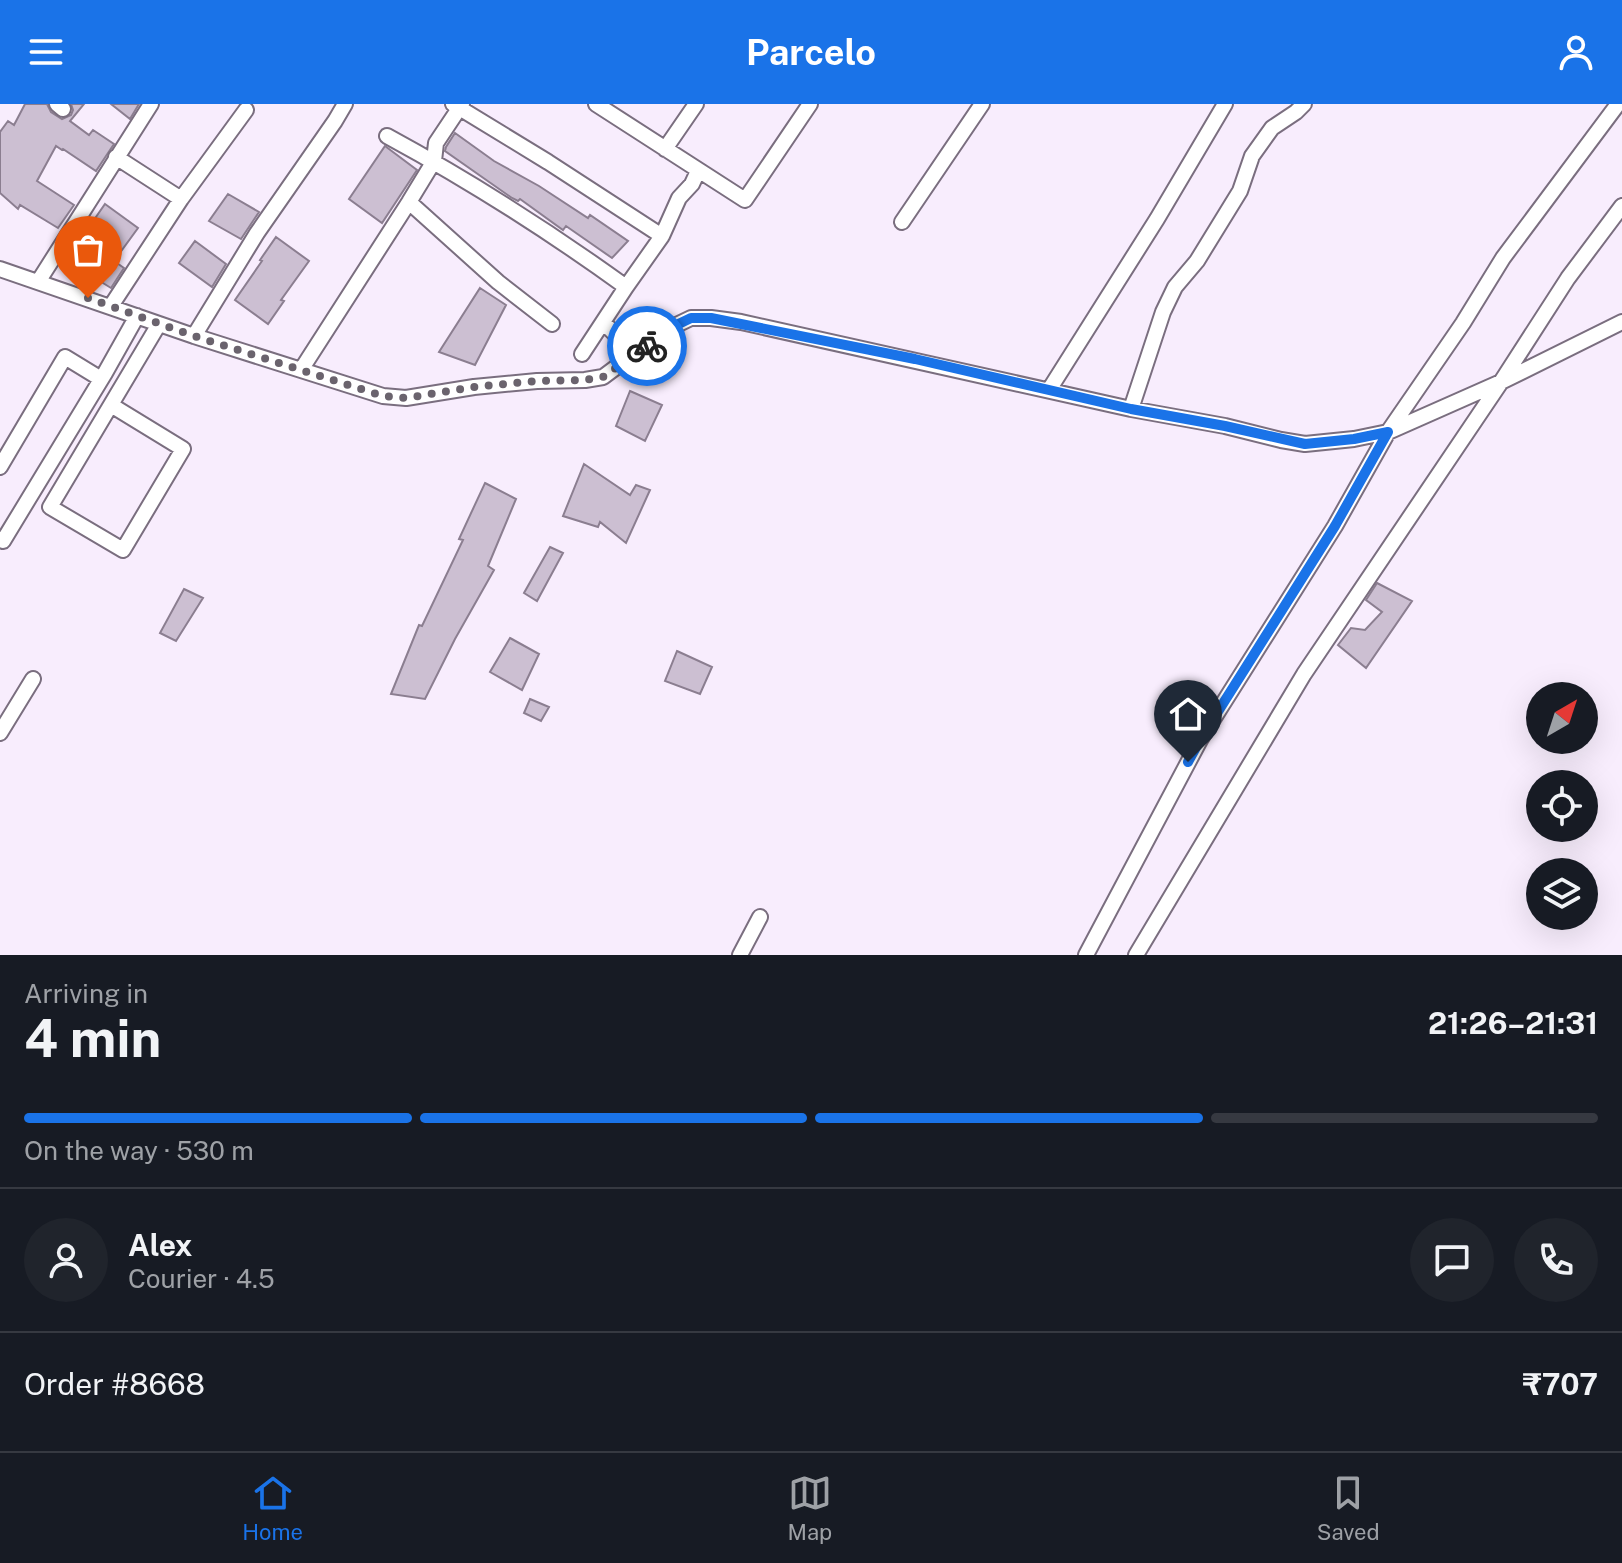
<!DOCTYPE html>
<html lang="en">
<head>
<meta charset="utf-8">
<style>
  :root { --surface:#171b24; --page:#20242c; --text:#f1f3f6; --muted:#9ea1a6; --line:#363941; --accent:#1a73e8 }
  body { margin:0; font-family:"Public Sans",sans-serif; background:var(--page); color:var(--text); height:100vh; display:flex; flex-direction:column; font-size:30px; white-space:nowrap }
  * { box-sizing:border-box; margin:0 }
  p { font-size:26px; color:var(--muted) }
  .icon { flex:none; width:44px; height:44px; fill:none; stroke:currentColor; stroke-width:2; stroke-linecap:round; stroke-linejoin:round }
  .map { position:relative; height:851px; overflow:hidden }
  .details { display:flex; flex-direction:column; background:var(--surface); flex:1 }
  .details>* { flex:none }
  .needle { width:52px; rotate:39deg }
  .fabs { position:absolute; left:1526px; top:578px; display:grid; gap:16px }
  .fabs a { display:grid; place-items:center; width:72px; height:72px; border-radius:50%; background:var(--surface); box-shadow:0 8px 32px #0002; font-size:40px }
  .pin { position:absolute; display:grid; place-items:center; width:68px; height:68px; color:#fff; margin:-82px -34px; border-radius:50% 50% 50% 0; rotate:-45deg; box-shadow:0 0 8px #0007 }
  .pin .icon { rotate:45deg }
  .courier { position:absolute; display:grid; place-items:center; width:80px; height:80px; margin:-40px; border:6px solid #1a73e8; border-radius:50%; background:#fff; color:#222; box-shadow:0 2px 10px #0007 }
  .head em { font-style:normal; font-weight:700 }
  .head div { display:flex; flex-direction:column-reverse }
  .head { display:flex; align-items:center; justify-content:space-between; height:136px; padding:0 24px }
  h1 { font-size:52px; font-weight:700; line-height:60px }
  .bar { display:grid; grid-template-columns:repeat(4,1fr); gap:12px 8px; align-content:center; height:96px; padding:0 24px }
  .bar i { height:10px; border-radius:6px; background:var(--line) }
  .bar .current { background:var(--accent) }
  .bar p { grid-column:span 4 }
  .line { display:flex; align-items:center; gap:20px; padding:0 24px; border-top:2px solid var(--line) }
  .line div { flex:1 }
  .round { display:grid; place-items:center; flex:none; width:84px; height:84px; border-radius:42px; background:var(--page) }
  header { display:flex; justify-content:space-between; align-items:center; height:104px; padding:0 24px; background:var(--accent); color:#fff; font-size:36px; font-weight:700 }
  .dock { display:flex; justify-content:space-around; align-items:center; height:112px; border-top:2px solid var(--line); background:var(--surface); font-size:22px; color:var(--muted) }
  .dock a { display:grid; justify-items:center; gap:4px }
  .dock .current { color:var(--accent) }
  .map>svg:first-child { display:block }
  .building { fill:#ccbfd2; stroke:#8b7e90; stroke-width:2 }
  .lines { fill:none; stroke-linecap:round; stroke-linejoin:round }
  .minor-casing { stroke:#7a6e7f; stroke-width:18 }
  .minor { stroke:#fff; stroke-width:14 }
  .done { stroke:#6a636d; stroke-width:8; stroke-dasharray:0 14.4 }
  .route { stroke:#1a73e8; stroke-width:10 }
</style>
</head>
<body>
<header><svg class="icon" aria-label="menu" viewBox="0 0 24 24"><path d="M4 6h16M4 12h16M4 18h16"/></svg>Parcelo<svg class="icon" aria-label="person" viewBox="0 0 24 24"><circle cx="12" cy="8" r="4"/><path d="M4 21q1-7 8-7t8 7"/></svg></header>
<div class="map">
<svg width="1622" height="851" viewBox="0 0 1622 851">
  <rect width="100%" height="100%" fill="#f8edfd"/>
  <path class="building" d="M25,0H47L51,8L62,15L71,11L73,6L71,0H84L70,17L89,31L93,26L114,40L96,67L63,45L62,46L56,42L37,77L74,101L58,124L20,101L18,105L0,89V28L8,17L14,21Z
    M111,0H139L130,15Z
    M455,29L494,57L539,82L588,114L590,111L628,137L612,154L566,122L563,126L520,95L518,97L512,94L445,47L446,43Z
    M385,42L417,66L382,119L349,95Z
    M228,90L259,108L241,135L209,117Z
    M105,100L138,124L114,157L124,164L111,184L69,158L91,124L89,123Z
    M276,133L309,157L281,196L284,197L268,220L235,196L262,157L260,156Z
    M195,137L226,160L212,183L179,159Z
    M480,184L506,201L475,261L439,248Z
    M630,287L662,301L645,337L616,322Z
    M584,360L630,391L636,381L650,386L626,439L600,418L598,423L563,412Z
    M485,379L516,395L488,462L494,466L455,535L425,595L391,590L419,521L422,522L463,436L459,435Z
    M550,443L563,449L537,497L524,489Z
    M1377,479L1412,497L1366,564L1338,541L1351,524L1365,526L1382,508L1366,496Z
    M184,485L203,494L176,537L160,529Z
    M510,534L539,550L522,586L490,568Z
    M677,547L712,563L700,590L665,577Z
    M530,595L549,603L541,617L524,609Z"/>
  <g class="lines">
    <g class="minor-casing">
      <path id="minor" d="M57,0L63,5
        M596,0L745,96L810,0
        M387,32C470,77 550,128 626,183L662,132L548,58L453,0
        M665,45L696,0
        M181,95L246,6
        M409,98L498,178L552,220
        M902,118L982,0
        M662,132L679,94L692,80L698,67
        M0,165L194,232L383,292L406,294L474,283L537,277L585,276L603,273L666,226L691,214H711L741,218L1131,305L1225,322L1281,336L1305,340L1354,335L1388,328L1501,278L1622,218
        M38,178L151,0
        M111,202L181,95L116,53
        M603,218L635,250
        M194,232L257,129L335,17L345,0
        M582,250L626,183
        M301,266L409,98L434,57L436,39L462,0
        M1049,286L1157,115L1225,0
        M111,301L183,345L123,446L50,403L159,220
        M1131,305L1163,208L1175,183L1197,157L1240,87L1252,52L1272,24L1296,8L1304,0
        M0,363L65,253L101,275
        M0,435L3,437L105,269L137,212
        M0,629L33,575
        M740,851L760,813
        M1086,851L1200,636L1335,422L1388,328L1463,219L1503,154L1618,0
        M1136,851L1304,570L1501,278L1568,174L1622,102"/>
    </g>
    <use href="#minor" class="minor"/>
  </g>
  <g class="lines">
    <path class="done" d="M88,194L194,232L383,292L406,294L474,283L537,277L585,276L603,273L647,242"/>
    <path class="route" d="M647,242L666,226L691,214H711L915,255L1131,305L1225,322L1305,340L1354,335L1388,328L1335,422L1200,636L1188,658"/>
  </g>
</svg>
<div class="fabs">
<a><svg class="needle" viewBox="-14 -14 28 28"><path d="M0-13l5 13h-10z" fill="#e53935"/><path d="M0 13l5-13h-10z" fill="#9ea1a6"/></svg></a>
<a><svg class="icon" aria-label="locate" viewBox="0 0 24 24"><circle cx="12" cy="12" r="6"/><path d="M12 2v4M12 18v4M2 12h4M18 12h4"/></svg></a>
<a><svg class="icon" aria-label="layers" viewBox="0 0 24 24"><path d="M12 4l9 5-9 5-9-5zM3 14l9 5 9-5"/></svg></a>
</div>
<div class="pin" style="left:88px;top:194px;background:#ea580c"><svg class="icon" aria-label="bag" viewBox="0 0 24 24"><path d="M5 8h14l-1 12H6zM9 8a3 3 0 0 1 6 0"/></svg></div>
<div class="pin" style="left:1188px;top:658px;background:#1f2937"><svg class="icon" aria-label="home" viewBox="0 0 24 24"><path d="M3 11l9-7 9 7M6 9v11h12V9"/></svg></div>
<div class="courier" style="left:647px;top:242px"><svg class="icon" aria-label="bike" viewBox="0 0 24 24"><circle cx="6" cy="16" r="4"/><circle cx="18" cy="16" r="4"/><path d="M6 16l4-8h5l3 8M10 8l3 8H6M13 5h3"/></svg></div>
</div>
<section class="details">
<div class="head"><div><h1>4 min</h1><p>Arriving in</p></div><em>21:26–21:31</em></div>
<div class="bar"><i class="current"></i><i class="current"></i><i class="current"></i><i></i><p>On the way · 530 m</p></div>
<div class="line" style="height:144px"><a class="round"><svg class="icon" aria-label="person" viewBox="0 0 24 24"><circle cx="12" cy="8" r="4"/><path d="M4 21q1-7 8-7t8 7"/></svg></a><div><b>Alex</b><p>Courier · 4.5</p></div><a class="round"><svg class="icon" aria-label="chat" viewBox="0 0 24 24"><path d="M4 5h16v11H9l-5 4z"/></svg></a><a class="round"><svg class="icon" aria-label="phone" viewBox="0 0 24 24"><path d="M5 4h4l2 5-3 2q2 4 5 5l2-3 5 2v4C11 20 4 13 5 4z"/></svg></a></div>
<div class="line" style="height:104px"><div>Order #8668</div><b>₹707</b></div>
</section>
<nav class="dock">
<a class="current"><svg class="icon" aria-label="home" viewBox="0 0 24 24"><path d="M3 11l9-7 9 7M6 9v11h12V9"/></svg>Home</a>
<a><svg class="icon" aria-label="map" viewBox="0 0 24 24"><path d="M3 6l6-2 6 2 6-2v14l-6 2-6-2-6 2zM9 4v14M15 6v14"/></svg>Map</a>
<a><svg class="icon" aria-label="saved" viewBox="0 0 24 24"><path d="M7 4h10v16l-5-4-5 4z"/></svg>Saved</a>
</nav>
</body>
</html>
